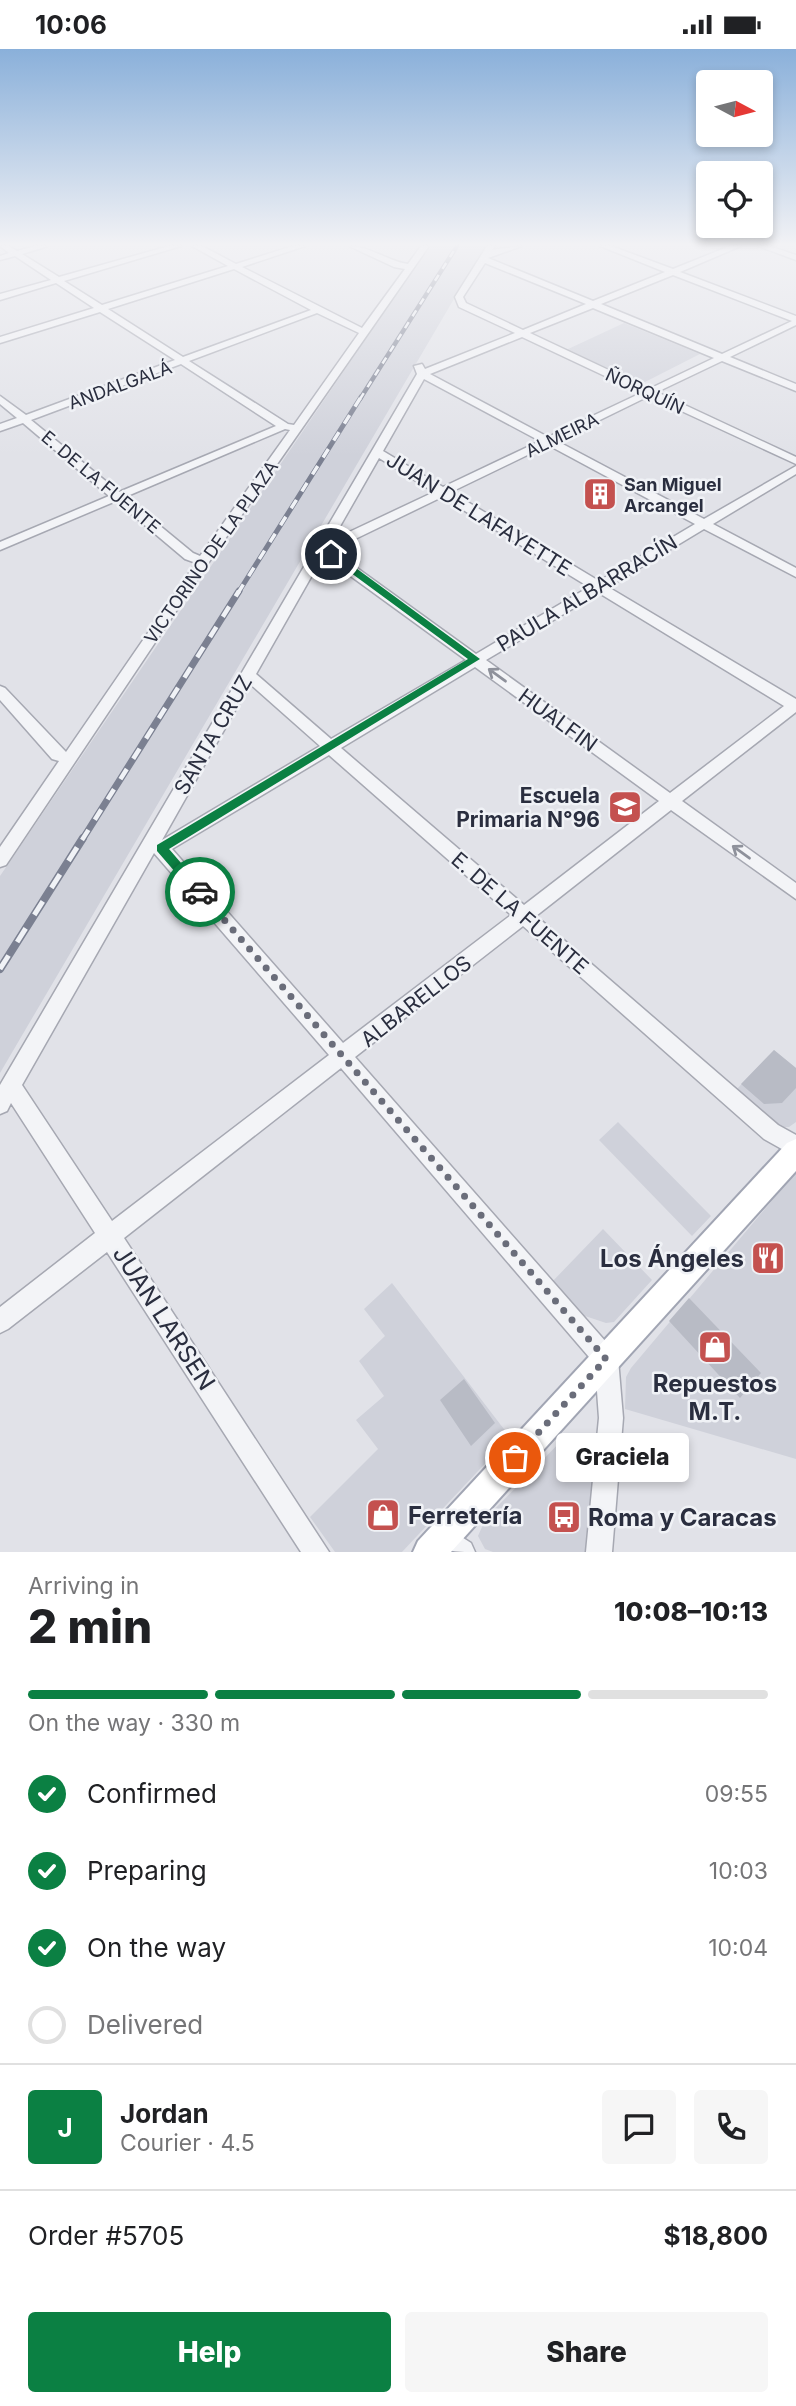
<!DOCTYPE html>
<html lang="en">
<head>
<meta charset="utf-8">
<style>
  :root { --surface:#fff; --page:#f6f6f6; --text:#202124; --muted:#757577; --line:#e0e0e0; --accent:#0b8043 }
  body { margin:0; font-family:Inter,sans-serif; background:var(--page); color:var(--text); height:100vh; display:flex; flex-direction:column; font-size:26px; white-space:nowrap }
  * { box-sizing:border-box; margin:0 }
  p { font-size:23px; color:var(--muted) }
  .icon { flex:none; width:38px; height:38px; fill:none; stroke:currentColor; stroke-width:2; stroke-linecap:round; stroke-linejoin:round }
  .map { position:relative; height:1503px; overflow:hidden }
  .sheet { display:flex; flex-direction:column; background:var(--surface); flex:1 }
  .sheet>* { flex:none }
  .needle { width:46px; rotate:97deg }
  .buttons { position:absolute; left:696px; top:21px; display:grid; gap:14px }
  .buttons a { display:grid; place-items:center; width:77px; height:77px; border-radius:7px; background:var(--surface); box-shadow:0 4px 10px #0003; font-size:35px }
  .pin { position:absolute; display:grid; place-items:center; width:60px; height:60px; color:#fff; margin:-30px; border:4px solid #fff; border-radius:50%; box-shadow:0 2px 7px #0007 }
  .courier { position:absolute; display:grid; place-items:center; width:70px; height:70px; margin:-35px; border:5px solid #0b8043; border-radius:50%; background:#fff; color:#222; box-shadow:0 2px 9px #0007 }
  .bubble { position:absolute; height:49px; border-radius:7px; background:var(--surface); box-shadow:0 4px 10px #0003; font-size:23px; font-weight:800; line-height:49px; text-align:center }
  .head em { font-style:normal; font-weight:800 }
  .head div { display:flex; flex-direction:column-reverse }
  .head { display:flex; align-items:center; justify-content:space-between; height:119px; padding:0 28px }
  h1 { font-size:46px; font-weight:800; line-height:52px }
  .bar { display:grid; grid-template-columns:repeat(4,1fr); gap:10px 7px; align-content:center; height:84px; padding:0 28px }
  .bar i { height:9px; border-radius:5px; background:var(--line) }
  .bar .active { background:var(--accent) }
  .bar p { grid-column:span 4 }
  .line { display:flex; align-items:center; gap:18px; padding:0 28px; border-top:2px solid var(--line) }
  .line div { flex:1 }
  .round { display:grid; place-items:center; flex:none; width:74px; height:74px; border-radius:7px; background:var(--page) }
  ol { padding:0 28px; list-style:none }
  li { display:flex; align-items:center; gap:21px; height:77px }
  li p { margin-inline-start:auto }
  li .icon { padding:7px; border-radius:50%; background:var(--accent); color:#fff; stroke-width:4 }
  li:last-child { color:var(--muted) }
  li i { width:38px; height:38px; border:4px solid var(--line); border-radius:50% }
  .action { display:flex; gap:14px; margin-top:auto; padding:14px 28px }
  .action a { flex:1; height:80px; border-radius:7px; background:var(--accent); color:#fff; font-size:28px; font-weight:800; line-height:80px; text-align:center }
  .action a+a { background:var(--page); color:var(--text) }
  .status { display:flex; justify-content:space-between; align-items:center; height:49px; padding:0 35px; background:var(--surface); direction:ltr }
  .status svg { height:19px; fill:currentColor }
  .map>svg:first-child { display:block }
  .built { fill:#cfd1da }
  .building { fill:#b8bbc5 }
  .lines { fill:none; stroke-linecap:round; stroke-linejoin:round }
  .minor-casing { stroke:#a6a8b2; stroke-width:3 }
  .major-casing { stroke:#a1a5b3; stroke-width:4 }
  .minor { fill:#f3f4f7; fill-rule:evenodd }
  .major { fill:#fff; fill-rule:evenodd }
  .rail-far3-casing { stroke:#7b8091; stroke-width:4.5 }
  .rail-far2-casing { stroke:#7b8091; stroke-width:5 }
  .rail-far1-casing { stroke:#7b8091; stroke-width:7 }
  .rail-casing { stroke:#7b8091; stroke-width:8 }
  .rail-far3 { stroke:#f0f2f6; stroke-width:2.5; stroke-dasharray:7; stroke-linecap:butt }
  .rail-far2 { stroke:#f0f2f6; stroke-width:3.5; stroke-dasharray:10; stroke-linecap:butt }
  .rail-far1 { stroke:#f0f2f6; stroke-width:4.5; stroke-dasharray:12; stroke-linecap:butt }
  .rail { stroke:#f0f2f6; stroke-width:5; stroke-dasharray:16; stroke-linecap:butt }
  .oneway { stroke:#8e919b }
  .route { fill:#0b8043 }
  .done { stroke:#6a6d7a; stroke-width:7; stroke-dasharray:0 12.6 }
  .labels { text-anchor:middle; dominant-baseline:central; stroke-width:5; stroke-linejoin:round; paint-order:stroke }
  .far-street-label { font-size:18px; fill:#2a2e3f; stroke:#f0f2f6 }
  .far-poi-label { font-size:18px; font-weight:bold; fill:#2a2e3f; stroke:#f0f2f6; text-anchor:start }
  .street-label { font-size:21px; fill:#2a2e3f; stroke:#f0f2f6 }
  .poi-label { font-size:21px; font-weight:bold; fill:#2a2e3f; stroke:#f0f2f6; text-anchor:end }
  .near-poi-label { font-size:24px; font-weight:bold; fill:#2a2e3f; stroke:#f0f2f6; text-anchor:start }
  .near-street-label { font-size:24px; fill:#2a2e3f; stroke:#f0f2f6 }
</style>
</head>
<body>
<div class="status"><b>10:06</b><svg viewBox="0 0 49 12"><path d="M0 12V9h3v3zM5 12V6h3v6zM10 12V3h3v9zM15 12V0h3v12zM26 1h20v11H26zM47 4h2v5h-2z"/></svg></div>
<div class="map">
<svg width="796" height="1503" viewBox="0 0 796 1503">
  <rect width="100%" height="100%" fill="#e1e2e8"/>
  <path class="built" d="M429,197H485L0,1024V827Z
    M624,274L700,305L643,334L566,301Z
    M774,1001L796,1019V1073L789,1078H779L735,1042Z
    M618,1073L711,1167L692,1187L599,1091Z
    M796,1123V1410L625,1360L626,1328L631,1319Z
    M603,1180L652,1231L614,1273L606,1274L579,1265L551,1234Z
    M392,1234L510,1388L402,1503H335L310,1468L378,1400L356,1371L384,1347L359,1312L385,1287L364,1260Z
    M574,1384L589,1391L596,1401L590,1503H493L485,1500L478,1487L486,1469L566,1387Z"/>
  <path class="building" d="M774,1001L796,1019V1039L782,1054L764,1055L741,1035Z
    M689,1249L761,1324L740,1349L669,1272Z
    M464,1330L495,1374L471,1397L440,1351Z"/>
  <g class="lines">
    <g class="minor-casing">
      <path id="minor" d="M0,197H9L17,202L35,197H48L22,205L59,228L169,197H181L64,232L102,256L228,217L192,197H202L236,215L293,197H305L242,218L362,279L405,220L394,218L349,197C370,197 387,212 408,215L421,197H429L209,513L6,816L0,818V798L59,712L52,710L0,651V637L5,639L66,703L196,514L185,510L116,452L0,501V493L109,447L23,374L0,382V375L17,369L0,355V347L26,366L175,311L100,263L0,294V288L94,259L56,234L0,251V245L51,231L15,207L0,211V207L9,204ZM234,220L311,261L183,308L108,260ZM317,264L359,284L294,376L288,375L189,312ZM181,315L276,377L119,443L31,371ZM285,380L290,381L200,507L193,504L125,448Z
        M487,197H495L492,201L522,197L488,209L593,252L665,223L600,197H611L673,220L730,197H741L680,223L796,267V276L730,308L796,335V342L722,312L657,343L796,408V415L649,347L557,392L704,470L796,417V425L713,475L796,519V528L704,480L608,538L796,650V663L682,752L796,834V850L671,761L536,867L778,1076L796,1086V1108L764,1090L523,877L355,1008L614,1302L618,1310L623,1369L612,1503H586L599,1369L595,1315L341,1019L124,1189L329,1503H301L107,1203L8,1280L0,1284V1258L95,1184L11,1054L7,1062L0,1065V1036L417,325L414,317L422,315L425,320L515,284L459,258L455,248ZM485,214L586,255L523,281L466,254L463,248ZM673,226L792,272L722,305L601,255ZM593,259L714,309L649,340L530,284ZM522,288L641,344L548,388L430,325ZM424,330L540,392L443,438L383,402ZM548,396L695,475L599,532L451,443ZM379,409L434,443L345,485L335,486ZM442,448L589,538L476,605L328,498L331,493L351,492ZM323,507L466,611L331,690L256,625ZM599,544L784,657L670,744L486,611ZM475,618L659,752L524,856L341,699ZM250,635L320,697L162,791ZM329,706L511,866L343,994L172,800ZM154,804L329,1006L112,1172L22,1036Z
        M758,197H769L796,206V211Z
        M443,1476L471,1494L475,1503C457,1503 438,1503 430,1489L434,1480Z"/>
    </g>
    <g class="major-casing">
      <path id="major" d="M796,1090V1122L451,1503H413L418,1492L787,1094Z"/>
    </g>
    <use href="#minor" class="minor"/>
    <use href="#major" class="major"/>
    <g class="rail-far3-casing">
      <path id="rail-far3" d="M360,350L457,197"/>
    </g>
    <g class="rail-far2-casing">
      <path id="rail-far2" d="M238,544L361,348"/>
    </g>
    <g class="rail-far1-casing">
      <path id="rail-far1" d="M82,791L239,542"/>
    </g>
    <g class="rail-casing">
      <path id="rail" d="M0,920L83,789"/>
    </g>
    <use href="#rail-far3" class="rail-far3"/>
    <use href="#rail-far2" class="rail-far2"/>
    <use href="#rail-far1" class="rail-far1"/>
    <use href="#rail" class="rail"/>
  </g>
  <defs><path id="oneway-shaft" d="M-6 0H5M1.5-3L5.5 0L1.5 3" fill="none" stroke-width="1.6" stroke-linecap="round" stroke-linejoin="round" transform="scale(1.75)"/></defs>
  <g class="oneway">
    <use href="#oneway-shaft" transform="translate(497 626) rotate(-144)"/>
    <use href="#oneway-shaft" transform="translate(741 803) rotate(-144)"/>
  </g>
  <linearGradient id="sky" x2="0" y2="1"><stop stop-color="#8ab0da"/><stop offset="0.48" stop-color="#f2f2f5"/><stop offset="1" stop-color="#f2f2f5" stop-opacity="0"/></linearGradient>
  <rect width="796" height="407" fill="url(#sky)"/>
  <path class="route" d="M328,503H334L480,610L169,800L206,843L204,846H195L157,802V796L468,610L328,507Z"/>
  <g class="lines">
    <path class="done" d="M200,843L606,1310L515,1409"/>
  </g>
  <defs>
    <g id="building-square" transform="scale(1.75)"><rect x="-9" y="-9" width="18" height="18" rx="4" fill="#c4514f" stroke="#f0f2f6"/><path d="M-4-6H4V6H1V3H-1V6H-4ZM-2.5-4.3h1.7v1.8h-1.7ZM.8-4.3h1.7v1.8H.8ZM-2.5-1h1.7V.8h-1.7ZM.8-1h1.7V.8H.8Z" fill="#fff"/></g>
    <g id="school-square" transform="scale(1.75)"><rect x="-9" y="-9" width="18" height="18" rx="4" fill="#c4514f" stroke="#f0f2f6"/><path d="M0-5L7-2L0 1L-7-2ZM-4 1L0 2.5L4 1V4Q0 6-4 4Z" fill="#fff"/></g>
    <g id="restaurant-square" transform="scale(1.75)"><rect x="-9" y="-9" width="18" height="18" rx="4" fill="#c4514f" stroke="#f0f2f6"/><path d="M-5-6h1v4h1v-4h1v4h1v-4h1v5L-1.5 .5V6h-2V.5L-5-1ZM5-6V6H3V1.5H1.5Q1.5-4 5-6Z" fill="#fff"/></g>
    <g id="shop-square" transform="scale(1.75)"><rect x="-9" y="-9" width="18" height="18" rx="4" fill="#c4514f" stroke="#f0f2f6"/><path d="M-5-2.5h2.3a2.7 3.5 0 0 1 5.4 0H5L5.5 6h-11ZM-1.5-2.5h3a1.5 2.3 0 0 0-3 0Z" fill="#fff"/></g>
    <g id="bus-square" transform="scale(1.75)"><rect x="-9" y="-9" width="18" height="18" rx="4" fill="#c4514f" stroke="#f0f2f6"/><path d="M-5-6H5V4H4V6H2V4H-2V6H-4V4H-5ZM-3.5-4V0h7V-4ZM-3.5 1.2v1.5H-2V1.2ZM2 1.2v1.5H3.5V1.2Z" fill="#fff"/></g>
  </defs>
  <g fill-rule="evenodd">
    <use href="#building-square" x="600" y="445"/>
    <use href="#school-square" x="625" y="758"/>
    <use href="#restaurant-square" x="768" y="1209"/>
    <use href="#shop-square" x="715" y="1298"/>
    <use href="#shop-square" x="383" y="1466"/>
    <use href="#bus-square" x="564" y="1468"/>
  </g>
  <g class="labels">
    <g class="far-street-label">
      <text transform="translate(120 336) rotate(-20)">ANDALGALÁ</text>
      <text transform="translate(645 342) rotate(25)">ÑORQUÍN</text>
      <text transform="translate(562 386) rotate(-26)">ALMEIRA</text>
      <text transform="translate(101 433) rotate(40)">E. DE LA FUENTE</text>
      <text transform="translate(211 503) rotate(-55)">VICTORINO DE LA PLAZA</text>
    </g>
    <g class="far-poi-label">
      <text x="624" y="435">San Miguel<tspan x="624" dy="21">Arcangel</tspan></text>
    </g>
    <g class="street-label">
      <text transform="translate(479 465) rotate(32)">JUAN DE LAFAYETTE</text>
      <text transform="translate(587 544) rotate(-31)">PAULA ALBARRACÍN</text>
      <text transform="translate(558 671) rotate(36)">HUALFIN</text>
      <text transform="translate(213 686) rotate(-60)">SANTA CRUZ</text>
      <text transform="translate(520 864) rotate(41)">E. DE LA FUENTE</text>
      <text transform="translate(416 952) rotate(-38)">ALBARELLOS</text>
    </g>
    <g class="poi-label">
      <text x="600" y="746">Escuela<tspan x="600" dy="24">Primaria N°96</tspan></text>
    </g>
    <g class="near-poi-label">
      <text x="744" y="1209" text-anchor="end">Los Ángeles</text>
      <text x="715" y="1334" text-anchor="middle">Repuestos<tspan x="715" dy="28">M.T.</tspan></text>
      <text x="408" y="1466">Ferretería</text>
      <text x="588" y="1468">Roma y Caracas</text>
    </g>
    <g class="near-street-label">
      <text transform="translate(164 1269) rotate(57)">JUAN LARSEN</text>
    </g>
  </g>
</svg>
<div class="buttons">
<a><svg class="needle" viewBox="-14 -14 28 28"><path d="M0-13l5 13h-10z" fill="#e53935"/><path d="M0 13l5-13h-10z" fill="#757577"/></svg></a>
<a><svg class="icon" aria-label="locate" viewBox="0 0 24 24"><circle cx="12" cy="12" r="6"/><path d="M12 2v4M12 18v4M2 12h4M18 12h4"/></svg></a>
</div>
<div class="pin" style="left:515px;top:1409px;background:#ea580c"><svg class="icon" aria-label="bag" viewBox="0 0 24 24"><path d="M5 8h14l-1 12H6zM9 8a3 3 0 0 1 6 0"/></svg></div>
<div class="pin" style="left:331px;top:505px;background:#1f2937"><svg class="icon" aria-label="home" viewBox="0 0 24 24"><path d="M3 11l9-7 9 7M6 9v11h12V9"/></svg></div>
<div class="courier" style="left:200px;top:843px"><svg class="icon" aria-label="car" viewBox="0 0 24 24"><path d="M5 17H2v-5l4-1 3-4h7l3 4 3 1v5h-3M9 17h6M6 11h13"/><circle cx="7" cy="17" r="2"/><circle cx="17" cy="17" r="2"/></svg></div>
<div class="bubble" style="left:556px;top:1384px;width:133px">Graciela</div>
</div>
<section class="sheet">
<div class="head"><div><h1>2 min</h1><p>Arriving in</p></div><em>10:08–10:13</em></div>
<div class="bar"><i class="active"></i><i class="active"></i><i class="active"></i><i></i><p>On the way · 330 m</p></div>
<ol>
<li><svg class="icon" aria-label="check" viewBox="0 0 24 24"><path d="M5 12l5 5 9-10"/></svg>Confirmed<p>09:55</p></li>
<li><svg class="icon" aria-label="check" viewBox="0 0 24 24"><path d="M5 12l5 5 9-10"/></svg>Preparing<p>10:03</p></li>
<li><svg class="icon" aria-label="check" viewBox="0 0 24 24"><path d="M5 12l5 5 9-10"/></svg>On the way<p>10:04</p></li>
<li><i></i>Delivered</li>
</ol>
<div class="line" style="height:126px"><b class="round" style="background:var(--accent);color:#fff">J</b><div><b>Jordan</b><p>Courier · 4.5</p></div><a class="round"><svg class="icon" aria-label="chat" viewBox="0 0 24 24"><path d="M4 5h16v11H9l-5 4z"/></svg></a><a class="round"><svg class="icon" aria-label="phone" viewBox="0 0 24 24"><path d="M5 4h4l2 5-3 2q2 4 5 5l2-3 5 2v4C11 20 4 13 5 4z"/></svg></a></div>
<div class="line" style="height:91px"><div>Order #5705</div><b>$18,800</b></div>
<div class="action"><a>Help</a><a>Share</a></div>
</section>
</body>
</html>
